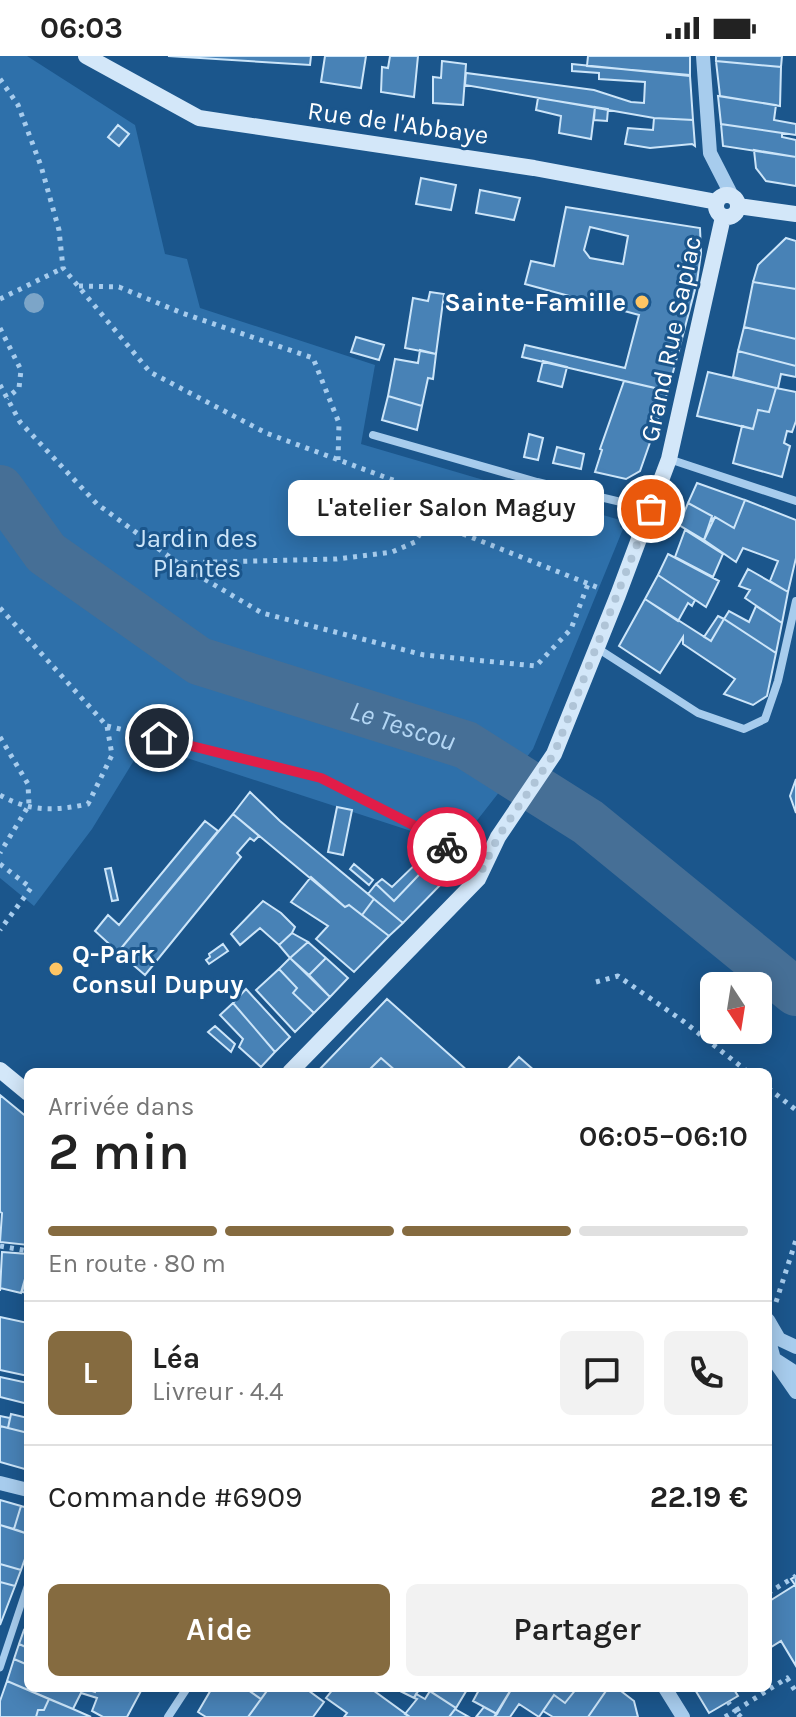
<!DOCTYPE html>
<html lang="fr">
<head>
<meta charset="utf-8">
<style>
  :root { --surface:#fff; --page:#f2f2f2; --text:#222; --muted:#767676; --line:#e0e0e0; --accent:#856b40 }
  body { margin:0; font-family:Karla,sans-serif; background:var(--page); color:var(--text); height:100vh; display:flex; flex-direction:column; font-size:30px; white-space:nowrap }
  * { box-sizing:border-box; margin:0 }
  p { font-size:26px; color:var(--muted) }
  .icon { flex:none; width:44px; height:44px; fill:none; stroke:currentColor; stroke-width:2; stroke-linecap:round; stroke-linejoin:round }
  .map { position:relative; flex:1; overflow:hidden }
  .details { position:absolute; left:24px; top:1012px; width:748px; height:624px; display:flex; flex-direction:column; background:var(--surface); border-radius:12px; box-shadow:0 4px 20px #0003 }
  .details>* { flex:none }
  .needle { width:52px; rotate:168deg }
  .buttons { position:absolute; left:700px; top:916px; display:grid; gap:16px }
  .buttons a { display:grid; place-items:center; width:72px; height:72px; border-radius:12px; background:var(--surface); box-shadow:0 4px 20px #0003; font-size:40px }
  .pin { position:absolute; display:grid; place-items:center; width:68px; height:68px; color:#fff; margin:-34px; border:4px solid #fff; border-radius:50%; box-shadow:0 2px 8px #0007 }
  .courier { position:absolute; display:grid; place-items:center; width:80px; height:80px; margin:-40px; border:6px solid #e11d48; border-radius:50%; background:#fff; color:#222; box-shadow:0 2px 10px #0007 }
  .bubble { position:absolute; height:56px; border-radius:12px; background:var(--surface); box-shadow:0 4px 20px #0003; font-size:26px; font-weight:600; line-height:56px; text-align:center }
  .overview em { font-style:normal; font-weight:600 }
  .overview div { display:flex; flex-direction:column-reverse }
  .overview { display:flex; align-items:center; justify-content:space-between; height:136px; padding:0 24px }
  h1 { font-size:52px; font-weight:600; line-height:60px }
  .bar { display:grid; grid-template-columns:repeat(4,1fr); gap:12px 8px; align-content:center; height:96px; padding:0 24px }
  .bar i { height:10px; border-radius:6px; background:var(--line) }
  .bar .active { background:var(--accent) }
  .bar p { grid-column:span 4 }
  .line { display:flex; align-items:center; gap:20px; padding:0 24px; border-top:2px solid var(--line) }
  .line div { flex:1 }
  .round { display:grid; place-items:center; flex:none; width:84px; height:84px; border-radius:12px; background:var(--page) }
  .primary-button { display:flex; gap:16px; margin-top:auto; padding:16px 24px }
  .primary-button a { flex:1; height:92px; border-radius:12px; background:var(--accent); color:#fff; font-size:32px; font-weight:600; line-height:92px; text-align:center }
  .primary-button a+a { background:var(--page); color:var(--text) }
  .status { display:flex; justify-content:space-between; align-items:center; height:56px; padding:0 40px; background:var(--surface); direction:ltr }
  .status svg { height:22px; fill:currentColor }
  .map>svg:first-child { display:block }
  .green { fill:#2e70aa }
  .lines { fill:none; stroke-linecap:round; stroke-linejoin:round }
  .river { stroke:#466f96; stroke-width:48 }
  .building { fill:#4882b6; stroke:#cce5f9; stroke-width:2; fill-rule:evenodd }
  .path { stroke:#a7cced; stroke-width:5; stroke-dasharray:4 6; stroke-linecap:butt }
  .pedestrian { stroke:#a7cced; stroke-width:7 }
  .minor { stroke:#a7cced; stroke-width:8 }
  .tertiary { stroke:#a7cced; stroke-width:14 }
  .secondary { stroke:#d3e7f9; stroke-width:16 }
  .tree { fill:#7ca5c8 }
  .done { stroke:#afc4d7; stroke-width:8; stroke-dasharray:0 14.4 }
  .route { stroke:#e11d48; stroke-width:10 }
  .poi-dot { fill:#fec564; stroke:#1b568c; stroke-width:3 }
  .labels { text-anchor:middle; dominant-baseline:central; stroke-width:6; stroke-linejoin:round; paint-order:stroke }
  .street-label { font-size:26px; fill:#fff; stroke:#1b568c }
  .poi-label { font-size:26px; font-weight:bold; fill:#fff; stroke:#1b568c; text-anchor:end }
  .park-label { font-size:26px; fill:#cce5f9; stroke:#1b568c }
  .water-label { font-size:28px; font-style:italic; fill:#b3d6f4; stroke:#1b568c }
</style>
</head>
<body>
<div class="status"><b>06:03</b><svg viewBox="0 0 49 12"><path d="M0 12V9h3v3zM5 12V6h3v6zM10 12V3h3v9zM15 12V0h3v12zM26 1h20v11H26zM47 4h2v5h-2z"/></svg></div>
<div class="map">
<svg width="796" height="1661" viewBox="0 0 796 1661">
  <rect width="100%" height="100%" fill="#1b568c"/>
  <path class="green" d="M0,0H27L135,69L165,198L187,203L200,252L375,309L361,388L620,464V471L623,473L533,693L457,790L144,688L92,773L34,850L0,822Z"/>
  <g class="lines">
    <path class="river" id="s1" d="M0,433L46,497L199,605L466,689L588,766L796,936"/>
  </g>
  <path class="building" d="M168,0H311L310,9Z
    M325,0H366L361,32L321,26Z
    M390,0H418L414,41L381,36L382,11L388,12Z
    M588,0H690V19L587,10Z
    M716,0H782L781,11L716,5Z
    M442,5L466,8L463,49L433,47V21L441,22Z
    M716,5L781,11L780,50L720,40Z
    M572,8L690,20L693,64L654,62L465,29L466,17L594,34L631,46L644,47L645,26L599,23V17L572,15Z
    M718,40L776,49L774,64L796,68V79L721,68Z
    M538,42L595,51L591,83L559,77L561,60L536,54Z
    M595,51L608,53L607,65L594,64Z
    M654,62L693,64L695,90L692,88L650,92L625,88L628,72L653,74Z
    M721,68L782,77V81L796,84V101L723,90Z
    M118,69L129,78L119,90L108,81Z
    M754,94L796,101V130L766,125L756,112Z
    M421,122L456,129L451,154L416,148Z
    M480,134L520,142L514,164L476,157Z
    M566,151L700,172L701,197L697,226L668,335L522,301L525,289L625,312L639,259L525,228L531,205L554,210ZM590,171L628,180L623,208L590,202L584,194Z
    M786,182L796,185V233L753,226L758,209Z
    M753,226L796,233V283L744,271Z
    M430,236L444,238L436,298L405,292L413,242L428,245Z
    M744,271L796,283V310L738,295Z
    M356,281L384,289L379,304L351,296Z
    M420,294L436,298L433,323L428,322L422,350L388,340L395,303L418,307Z
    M738,295L796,310V321L781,318L778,332H776L733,321Z
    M543,305L567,311L562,331L538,325Z
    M708,316L776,332L769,356L758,354L753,373L697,360Z
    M624,325L668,335L640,415L626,423L595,416L602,394L600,393Z
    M776,332L796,336V365L792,376L787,375L784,387L790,390L782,421L733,407L742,370L753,373L758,354L769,356Z
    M388,340L422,350L417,374L382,364Z
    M529,378L543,382L538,404L524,401Z
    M557,391L584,398L581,413L553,407Z
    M697,427L745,444L734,472L715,461L711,465L712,460L688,447Z
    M745,444L796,464V502L788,536L770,525L778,505L743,492L736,506L704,484L715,461L734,472Z
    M688,447L712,460L704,484L679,469Z
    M685,474L723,498L713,521L675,501Z
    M668,498L719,525L706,551L658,519Z
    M748,513L788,536L782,567L745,542L750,534L739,530Z
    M658,519L695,544L692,550L688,547L678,565L645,543Z
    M645,543L711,585L724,563L776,597L767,640L753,649L724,638L735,623L683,588V581L660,617L619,590Z
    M756,550L782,567L776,597L724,563L729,555L749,566Z
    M718,560L724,563L711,585L704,581Z
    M796,723V757L790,740Z
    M250,736L280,765L374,843L362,859L349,849L345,851L233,758Z
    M337,751L352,754L343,799L328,796Z
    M233,758L259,780L254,785L250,782L237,797L241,801L145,919L118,896Z
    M205,765L218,775L118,896L95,875L108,859L119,869Z
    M427,797L434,803L394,845L376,828L382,823L392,831Z
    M434,803L450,819L403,867L368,838L376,828L394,845Z
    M354,808L373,824L369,829L350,813Z
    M111,812L118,844L112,845L105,813Z
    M311,821L345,851L349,849L389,880L354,916L316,883L328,870L291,846Z
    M374,843L403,867L389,880L362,859Z
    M263,845L281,857L295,871L292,877L279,889L260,872L240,889L231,878Z
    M292,877L308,886L290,902L279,889Z
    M308,886L326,902L309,919L290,902Z
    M223,888L228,895L209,908L206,904L210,901L209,898Z
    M290,902L330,941L314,957L293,937L297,932L279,913Z
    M326,902L348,922L330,941L309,919Z
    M279,913L297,932L293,937L314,957L295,976L256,934Z
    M246,933L290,981L275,996L233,947Z
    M387,943L469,1016H397L381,1002L367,1016H317Z
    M233,947L275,996L261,1011L239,991L243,983L220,959Z
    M215,970L235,988L231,996L208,976Z
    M519,1001L536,1016H505Z
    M381,1002L397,1016H367Z
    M0,1039L28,1062V1189L0,1186L2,1157L0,1156Z
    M2,1196L28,1198V1212L21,1237L0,1232V1235Z
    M26,1221H28V1237L22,1236Z
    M0,1261L28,1267V1320L0,1314Z
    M0,1321L28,1327V1348L0,1341Z
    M11,1358L28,1362V1377L8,1372Z
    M0,1360L10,1362L8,1372L0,1370Z
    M0,1370L28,1377V1414L0,1406Z
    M0,1444L21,1450L14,1473L0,1469Z
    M21,1450L28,1452V1478L14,1473Z
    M0,1469L28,1478V1494L21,1514L0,1508Z
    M0,1508L21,1514L15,1530L0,1526Z
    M796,1520V1610L781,1585L768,1593V1546L795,1529L791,1523Z
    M0,1526L15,1530L0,1569Z
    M24,1574L28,1576V1592L19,1588Z
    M19,1588L28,1592V1609L14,1603Z
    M14,1603L28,1609V1632H83L95,1636L96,1632L142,1633L127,1661H103L92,1655L97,1642L81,1637L73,1653L7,1625Z
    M7,1625L49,1643L44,1654H38L36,1661H0V1645Z
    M212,1632H245L261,1643L248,1661H206L198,1656Z
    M245,1632H269L261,1643Z
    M269,1632H305L324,1646L313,1661H248Z
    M334,1632H370L410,1661H344L347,1657L326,1642Z
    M394,1632H420L414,1642Z
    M425,1632H468L456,1652Z
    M480,1632H512L497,1658L473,1645Z
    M512,1632H577L565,1647L554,1639L539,1661L519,1648L510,1661H494Z
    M577,1632H608L588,1661H553L543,1655L554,1639L565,1647Z
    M608,1632H617L634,1645L638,1661H588Z
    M694,1632H733L738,1640L709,1657Z
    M430,1635L456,1652L449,1661H410L405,1658L417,1643L414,1642L416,1638L425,1643Z
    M49,1643L73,1653L91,1661H36L38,1654H44Z
    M484,1651L497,1658L494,1661H476Z
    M455,1653L469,1661H449Z"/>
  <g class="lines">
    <path class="path" d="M0,23L18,49L41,110L59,174L63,212L150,316L266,377L409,430L425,443L428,464L599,532
      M79,230L119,231L182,257L313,302L339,367L338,404
      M0,243L63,212
      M0,272L21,314L19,332L7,342
      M0,329L20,366L97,448L178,507L337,503L392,496L415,486L428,464
      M179,508L262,557L424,599L536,610L571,573L588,528
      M0,552L107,670L112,699L88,748C56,755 29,756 0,739
      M107,670L146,679
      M0,681L28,728L29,749L0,797
      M0,808L31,832L0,874
      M596,926L618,920L683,965L748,1016
      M768,1032L796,1054
      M0,1190L28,1195
      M776,1246L796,1184
      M768,1537L796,1520
      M725,1661L735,1655L728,1646
      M741,1661L735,1655L787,1622L796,1636"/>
    <path class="pedestrian" d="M0,1612L28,1528"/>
    <path class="minor" d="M373,379L537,426L650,453
      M669,403L796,445
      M597,592L698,657L744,673L765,663L778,625L796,545
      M159,682L321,722L419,772L482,814
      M168,1661L187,1632"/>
    <path class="tertiary" d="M703,0L710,97L732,140
      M768,1264L779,1283L796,1291
      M768,1281L774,1303L796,1317
      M778,1310L796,1336
      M0,1427L28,1434
      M665,1632L683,1661"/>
    <path class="secondary" d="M86,0L199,62L534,112L717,146
      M716 150a11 11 0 1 1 22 0a11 11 0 1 1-22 0Z
      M738,150L796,158
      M0,1014L28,1037
      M290,1016L478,823L498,781L554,698L618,539L669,403L723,161"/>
  </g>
  <circle class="tree" cx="34" cy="247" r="10"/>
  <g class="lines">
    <path class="done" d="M447,791L482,814L498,781L554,698L651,453"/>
    <path class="route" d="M159,682L321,722L419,772L447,791"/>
  </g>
  <g class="poi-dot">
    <circle cx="642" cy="246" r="8"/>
    <circle cx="56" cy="913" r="8"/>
  </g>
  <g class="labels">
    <g class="street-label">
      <text transform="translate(398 67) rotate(8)">Rue de l'Abbaye</text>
      <text transform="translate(671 283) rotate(-78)">Grand Rue Sapiac</text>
    </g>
    <g class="poi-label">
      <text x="626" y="246">Sainte-Famille</text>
      <text x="72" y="898" text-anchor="start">Q-Park<tspan x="72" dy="30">Consul Dupuy</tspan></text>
    </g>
    <g class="park-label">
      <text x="197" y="482">Jardin des<tspan x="197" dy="30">Plantes</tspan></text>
    </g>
    <g class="water-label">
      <text stroke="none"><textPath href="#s1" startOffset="480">Le Tescou</textPath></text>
    </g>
  </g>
</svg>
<div class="buttons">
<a><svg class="needle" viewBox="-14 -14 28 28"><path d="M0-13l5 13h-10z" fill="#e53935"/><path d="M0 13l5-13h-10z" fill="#767676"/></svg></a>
</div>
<div class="pin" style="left:651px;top:453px;background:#ea580c"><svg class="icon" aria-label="bag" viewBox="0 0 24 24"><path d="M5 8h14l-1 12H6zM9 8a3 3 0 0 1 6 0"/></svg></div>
<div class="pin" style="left:159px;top:682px;background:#1f2937"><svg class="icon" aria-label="home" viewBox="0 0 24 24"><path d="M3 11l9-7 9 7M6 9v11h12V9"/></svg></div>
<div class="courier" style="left:447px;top:791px"><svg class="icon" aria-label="bike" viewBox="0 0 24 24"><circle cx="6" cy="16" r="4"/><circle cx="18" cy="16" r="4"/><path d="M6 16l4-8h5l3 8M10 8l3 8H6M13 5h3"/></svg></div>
<div class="bubble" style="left:288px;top:424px;width:316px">L'atelier Salon Maguy</div>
<section class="details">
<div class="overview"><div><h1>2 min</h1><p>Arrivée dans</p></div><em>06:05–06:10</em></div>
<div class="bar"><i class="active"></i><i class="active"></i><i class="active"></i><i></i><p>En route · 80 m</p></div>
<div class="line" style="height:144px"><b class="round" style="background:var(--accent);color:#fff">L</b><div><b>Léa</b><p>Livreur · 4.4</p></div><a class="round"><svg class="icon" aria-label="chat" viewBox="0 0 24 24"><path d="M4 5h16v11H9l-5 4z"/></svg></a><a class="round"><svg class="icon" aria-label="phone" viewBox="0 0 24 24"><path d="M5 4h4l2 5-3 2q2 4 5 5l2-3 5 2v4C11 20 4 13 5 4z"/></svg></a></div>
<div class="line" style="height:104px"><div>Commande #6909</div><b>22.19 €</b></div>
<div class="primary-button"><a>Aide</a><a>Partager</a></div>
</section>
</div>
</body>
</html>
